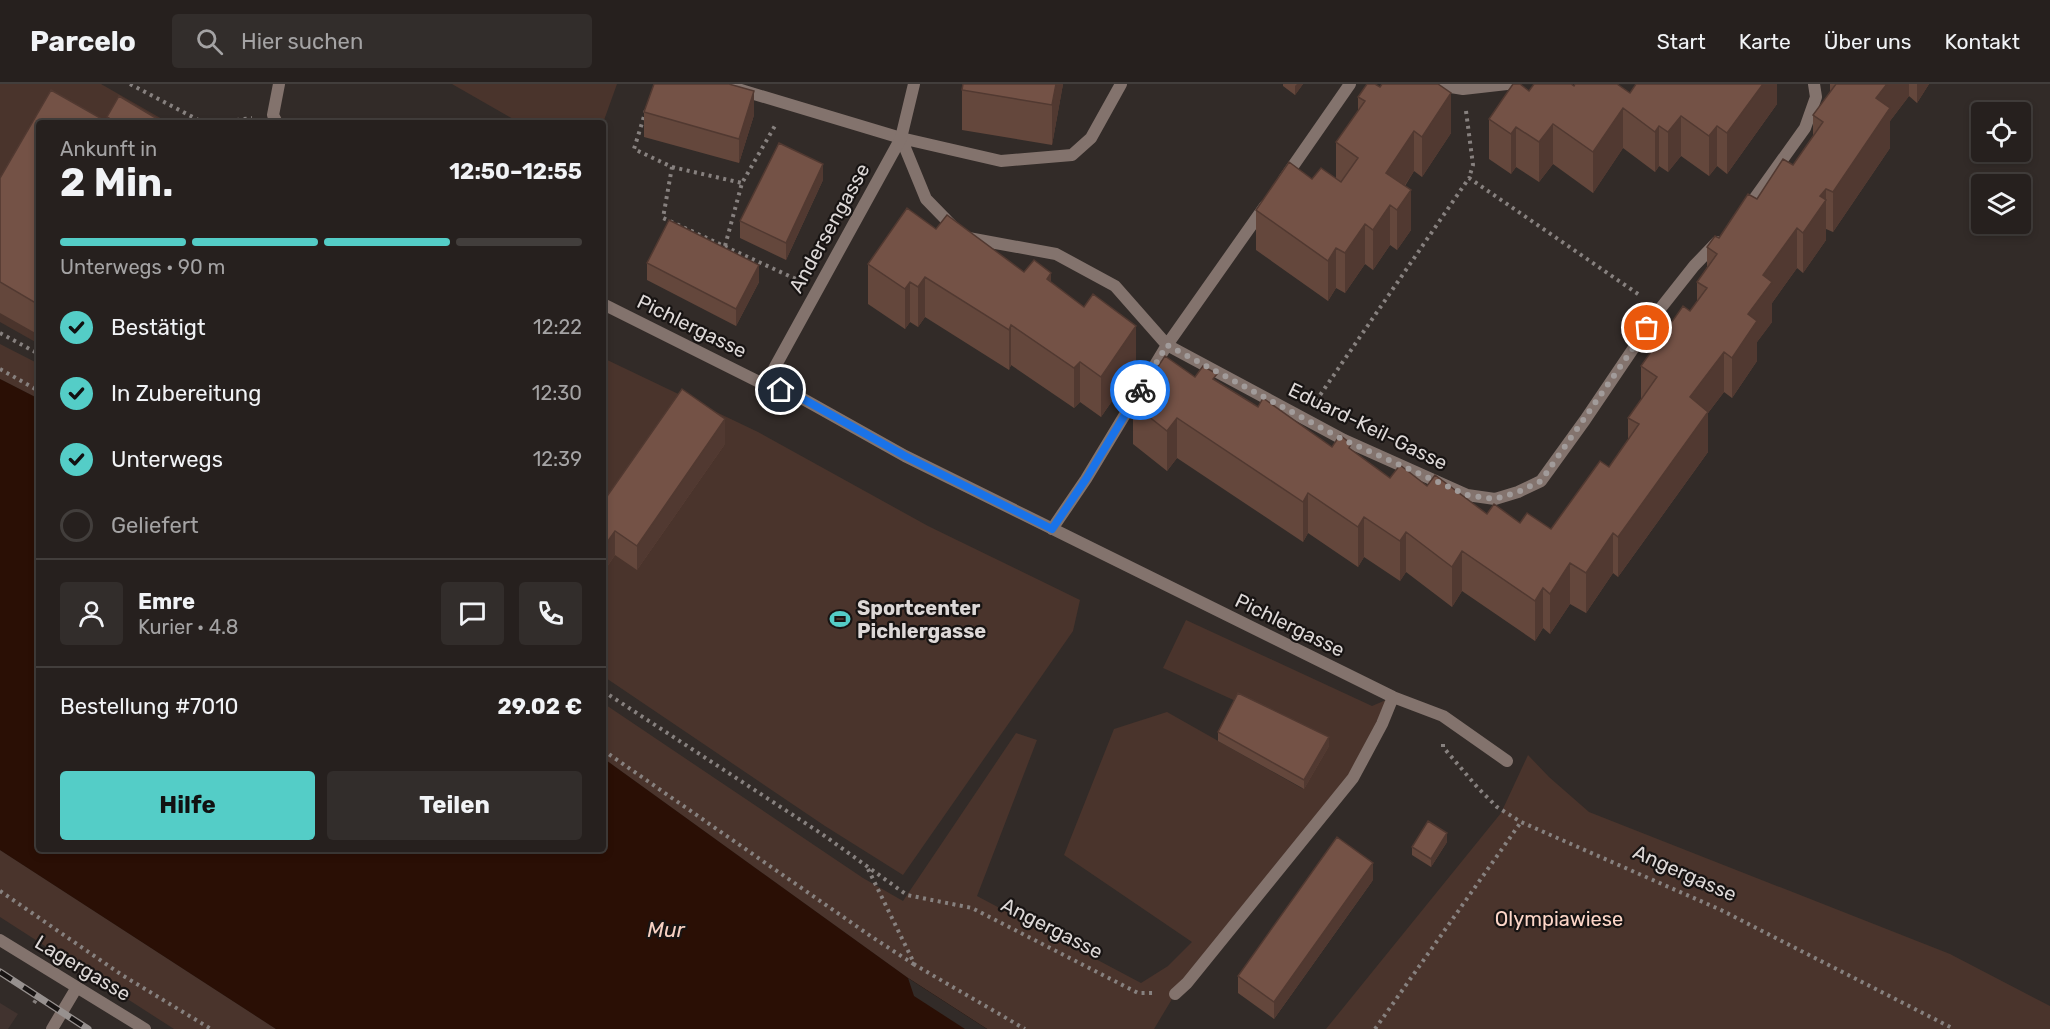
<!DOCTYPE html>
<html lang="de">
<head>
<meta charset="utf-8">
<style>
  :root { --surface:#26201e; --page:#322d2b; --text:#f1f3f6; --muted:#a4a3a4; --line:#423e3c; --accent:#54cdc7 }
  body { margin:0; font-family:Rubik,sans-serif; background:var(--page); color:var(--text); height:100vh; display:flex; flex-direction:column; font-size:22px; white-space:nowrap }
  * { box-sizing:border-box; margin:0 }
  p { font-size:20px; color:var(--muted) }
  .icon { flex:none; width:33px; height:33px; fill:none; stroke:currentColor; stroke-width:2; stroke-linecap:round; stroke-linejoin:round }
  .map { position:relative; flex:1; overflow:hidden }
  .panel { position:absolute; left:36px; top:36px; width:570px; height:732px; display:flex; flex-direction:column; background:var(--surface); border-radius:6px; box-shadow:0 3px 9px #0003,0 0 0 2px var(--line) }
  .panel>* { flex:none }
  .fabs { position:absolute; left:1971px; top:18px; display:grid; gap:12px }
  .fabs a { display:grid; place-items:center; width:60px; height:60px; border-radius:6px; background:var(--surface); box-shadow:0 3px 9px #0003,0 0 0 2px var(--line); font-size:30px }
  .pin { position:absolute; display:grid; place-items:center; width:51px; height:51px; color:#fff; margin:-26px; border:3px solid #fff; border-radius:50%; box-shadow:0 2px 6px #0007 }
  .courier { position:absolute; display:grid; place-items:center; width:60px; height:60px; margin:-30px; border:4px solid #1a73e8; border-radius:50%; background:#fff; color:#222; box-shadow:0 2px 8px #0007 }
  .head em { font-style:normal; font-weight:700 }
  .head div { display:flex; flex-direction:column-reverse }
  .head { display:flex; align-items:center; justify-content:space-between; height:102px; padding:0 24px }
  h1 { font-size:39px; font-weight:700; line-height:45px }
  .bar { display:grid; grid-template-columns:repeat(4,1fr); gap:9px 6px; align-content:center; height:72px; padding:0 24px }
  .bar i { height:8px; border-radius:4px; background:var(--line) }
  .bar .active { background:var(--accent) }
  .bar p { grid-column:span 4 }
  .line { display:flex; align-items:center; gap:15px; padding:0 24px; border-top:2px solid var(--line) }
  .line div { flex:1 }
  .round { display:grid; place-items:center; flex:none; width:63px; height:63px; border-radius:6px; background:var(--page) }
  ol { padding:0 24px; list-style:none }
  li { display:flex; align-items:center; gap:18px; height:66px }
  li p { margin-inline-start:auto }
  li .icon { padding:6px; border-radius:50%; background:var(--accent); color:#111; stroke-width:4 }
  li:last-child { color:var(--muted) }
  li i { width:33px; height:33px; border:3px solid var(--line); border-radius:50% }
  .action { display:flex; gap:12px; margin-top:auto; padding:12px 24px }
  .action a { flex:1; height:69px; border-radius:6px; background:var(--accent); color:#111; font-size:24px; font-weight:700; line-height:69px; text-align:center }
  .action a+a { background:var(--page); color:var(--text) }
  header { display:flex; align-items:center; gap:36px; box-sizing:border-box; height:84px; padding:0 30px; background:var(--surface); border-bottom:2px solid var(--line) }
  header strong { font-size:28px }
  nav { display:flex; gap:33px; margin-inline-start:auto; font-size:21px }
  .search { width:420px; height:54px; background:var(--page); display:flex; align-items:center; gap:15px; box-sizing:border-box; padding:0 21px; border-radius:6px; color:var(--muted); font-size:22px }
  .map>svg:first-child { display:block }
  .built { fill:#41332f }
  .green { fill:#4a342c }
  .water { fill:#2a0f05 }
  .pier { fill:#322b28 }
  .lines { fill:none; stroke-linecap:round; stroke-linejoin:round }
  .path { stroke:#87817f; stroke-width:4; stroke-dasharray:3 4.5; stroke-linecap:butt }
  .lane { stroke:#83736d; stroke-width:12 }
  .street { stroke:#83736d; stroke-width:12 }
  .rail-casing { stroke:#97918f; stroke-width:7 }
  .rail { stroke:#181413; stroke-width:4.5; stroke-dasharray:14; stroke-linecap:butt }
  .wall { fill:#64473c }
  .shaded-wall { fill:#513931 }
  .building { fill:#745246; stroke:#513931; stroke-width:1.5 }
  .done { stroke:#a19b9a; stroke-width:6; stroke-dasharray:0 10.8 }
  .route { stroke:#1a73e8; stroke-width:8 }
  .labels { text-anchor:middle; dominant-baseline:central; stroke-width:4.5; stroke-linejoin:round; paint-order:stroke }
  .street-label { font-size:20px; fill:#ddd8d7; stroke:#181413 }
  .poi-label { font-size:20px; font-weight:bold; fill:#ddd8d7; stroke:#181413; text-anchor:start }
  .park-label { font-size:20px; fill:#fdd6c8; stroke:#181413 }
  .water-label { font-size:21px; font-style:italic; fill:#f7d0c2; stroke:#181413 }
</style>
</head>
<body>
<header>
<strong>Parcelo</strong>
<div class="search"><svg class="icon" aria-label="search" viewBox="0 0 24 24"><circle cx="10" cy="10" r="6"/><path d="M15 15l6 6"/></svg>Hier suchen</div>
<nav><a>Start</a><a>Karte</a><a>Über uns</a><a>Kontakt</a></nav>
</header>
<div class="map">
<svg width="2050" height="945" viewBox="0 0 2050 945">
  <rect width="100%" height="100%" fill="#322b28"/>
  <path class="built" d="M0,919L18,930L8,945H0Z"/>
  <path class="green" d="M0,0H101L169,39H39V260L0,238Z
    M452,0H617L603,39H520Z
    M0,260L39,280V315L0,295Z
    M603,274L758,348L928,442L1080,516L1073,547L903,791L825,742L603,592Z
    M1186,536L1372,622L1393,613L1353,694L1175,910L1154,945H987L908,894L603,674V619L863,794L903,817L1016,649L1037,656L977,812L1141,899L1168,882L1192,858L1064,771L1114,645L1167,628L1303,705L1238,618L1163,584Z
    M1528,671L1549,693L1589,728L1950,870L2050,922V945H1326L1501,729Z
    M0,766L276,945H174L0,833Z"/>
  <path class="water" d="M0,295L39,315V765H603V674L908,894L987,945H276L0,766Z"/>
  <path class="pier" d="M908,894L987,945H965L914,912Z"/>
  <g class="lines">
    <path class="path" d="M130,0L204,39
      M646,26L634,65L672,83L663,134L798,196
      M1466,27L1473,81L1469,94
      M214,39L252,34
      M672,83L742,99
      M725,162L742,99L776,40
      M0,249L39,270
      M0,285L39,307
      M1316,317L1469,94L1641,212
      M603,607L822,750L907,811L972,824L1138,909H1154
      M1443,660V663L1478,704L1497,723L1521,738L1721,826L1954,945
      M603,666L872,853L915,881
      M868,785L915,881L1025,945
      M0,807L122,891L211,945
      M34,919L42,907
      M1375,945L1521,738"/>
    <path class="lane" d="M721,0L901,54L1001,77L1072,71L1091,54L1121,0
      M1433,0L1463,5L1507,0
      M901,54L926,115L963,153L1056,170L1115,202L1167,261L1344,356L1467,411L1495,415L1518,408L1541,397L1585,336L1660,225L1694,182L1717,158
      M1284,95L1350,0
      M1747,125L1805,44L1816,13L1814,0
      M1052,445L1086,395L1167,261L1265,122"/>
    <path class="street" d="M277,39L273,31L279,0
      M603,220L765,301L796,311L905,372L1393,613L1443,632L1507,677
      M765,301L901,54L914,0
      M0,856L145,945
      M1175,910L1187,899L1353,694L1382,640L1393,613
      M52,945L77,903"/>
    <g class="rail-casing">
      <path id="rail" d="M0,888L88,945"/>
    </g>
    <use href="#rail" class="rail"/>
  </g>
  <path class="wall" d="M963,0H1063L1052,61L962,46V6Z
    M1283,0H1303L1295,11L1283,2Z
    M1777,0V20L1727,90L1717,82L1709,92L1681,72L1668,88L1659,82L1655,88L1623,64L1593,109L1553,80L1539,98L1516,83L1511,90L1489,75V35L1529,7L1574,2L1630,9Z
    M1830,0H1929L1917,19L1909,12L1890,37V64L1833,148L1826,145V156L1803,189L1797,184L1772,219V238L1757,258V277L1732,314L1724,308L1708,329V368L1618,493L1613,489L1586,529L1570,520L1550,550L1543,544L1535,557L1462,507L1452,523L1406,488L1400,497L1364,473L1358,483L1308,449L1303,458L1177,374L1167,387L1133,360V320L1217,297L1258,323L1332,363L1351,365L1390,394L1427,402L1487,430L1520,439L1551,445L1609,383L1628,356V334L1641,316V282L1690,227L1697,217V198L1707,183V163L1719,154L1757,115L1793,81L1813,52V31L1830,9Z
    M51,6L107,38V33L119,12L165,39H39V251L0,229V94Z
    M1358,13L1451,49L1422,93L1414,87L1405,102L1411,146L1397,166L1390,161L1373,186L1365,180L1345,209L1336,204L1328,217L1256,166V126L1312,95H1336V58L1358,27Z
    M644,28L754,31L739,79L644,53Z
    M823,96L786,176L740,154V137Z
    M936,145L1024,188L1051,198L1136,282L1101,333L1080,318L1074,324L1011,281L1009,286L925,233L918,243L910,238L905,245L868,220V180Z
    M647,179L759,198L736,242L647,196Z
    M725,360L637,486L615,471L603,489V418Z
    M1218,648L1329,662L1304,705L1218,657Z
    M1447,758L1431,783L1412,771V763Z
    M1373,796L1274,935L1238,909V892Z"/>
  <path class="shaded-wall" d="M1056,0H1063L1052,61V21Z
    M1297,0H1303L1295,11V2Z
    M1763,0H1777V20L1727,90V49Z
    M1887,0H1909V12L1890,37V64L1833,148V108L1876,14Z
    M1917,0H1929L1917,19Z
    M754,7V31L739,79V55Z
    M1451,9V49L1422,93V53Z
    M1623,24V64L1593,109V68Z
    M1681,32V72L1668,88V48Z
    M1553,40V80L1539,98V58Z
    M1659,42V82L1655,88V48Z
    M1717,42V82L1709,92V52Z
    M1516,43V83L1511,90V50Z
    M1414,47V87L1391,122L1390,121V161L1373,186V146L1386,89Z
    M823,80V96L786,176V159Z
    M1826,105V156L1803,189V149L1820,112Z
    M1411,106V146L1397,166V126Z
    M1365,140V180L1345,209V169Z
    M1797,144V184L1772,219V238L1757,258V277L1732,314V274L1763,191Z
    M1336,164V204L1328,217V177Z
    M759,181V198L736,242V225Z
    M1051,189V230L1047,195Z
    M925,193V233L918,243V203Z
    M910,198V238L905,245V205Z
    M1011,241V281L1009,286V246Z
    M1136,242V282L1101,333V293Z
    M1724,268V308L1708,329V368L1618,493V453L1690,313Z
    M1080,278V318L1074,324V284Z
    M1177,334V374L1167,387V347Z
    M725,335V360L637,486V462Z
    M1308,409V449L1303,458V418Z
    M1364,433V473L1358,483V443Z
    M615,447V471L603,489V464Z
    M1406,448V488L1400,497V457Z
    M1613,449V489L1586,529V489Z
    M1462,467V507L1452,523V483Z
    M1570,479V520L1550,550V510Z
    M1543,504V544L1535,557V517Z
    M1329,653V662L1304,705V696Z
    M1447,749V758L1431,783V775Z
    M1373,779V796L1274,935V918Z"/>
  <path class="building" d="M654,0H729L754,7L739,55L644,28Z
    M963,0H1056L1052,21L962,6Z
    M1367,0H1375L1380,3L1382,0H1438L1451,9L1422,53L1414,47L1386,89L1411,106L1397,126L1390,121L1373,146L1365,140L1345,169L1336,164L1328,177L1256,126L1289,78L1312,95L1321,84L1341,98L1358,74L1336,58L1365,17L1358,13Z
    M1513,0H1520L1529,7L1534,0H1571L1574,2L1575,0H1617L1630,9L1636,0H1763L1727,49L1717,42L1709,52L1681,32L1668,48L1659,42L1655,48L1623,24L1593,68L1553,40L1539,58L1516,43L1511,50L1489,35Z
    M1836,0H1887L1876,14L1890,24L1833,108L1826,105L1820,112L1826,116L1803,149L1797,144L1763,191L1772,198L1748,230L1757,237L1732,274L1724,268L1690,313L1708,328L1618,453L1613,449L1586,489L1570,479L1550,510L1543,504L1535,517L1462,467L1452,483L1406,448L1400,457L1364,433L1358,443L1308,409L1303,418L1177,334L1167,347L1133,320L1165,272L1195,293L1203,282L1217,290L1213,295L1258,323L1263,314L1332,363L1340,351L1351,360L1349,364L1390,394L1400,381L1427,402L1435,391L1487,430L1494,420L1520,439L1527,429L1551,445L1600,377L1609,383L1639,340L1628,334L1657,293L1641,282L1683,222L1690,227L1707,204L1697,198L1717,170L1707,163L1715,152L1719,154L1748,110L1757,115L1783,75L1793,81L1823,38L1813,31Z
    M51,6L109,39H39V221L0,198V94Z
    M119,12L164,39H165H117L107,33Z
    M779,59L823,80L786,159L740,137Z
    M907,124L936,145L947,131L1024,188L1034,176L1051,189L1047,195L1084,223L1093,210L1136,242L1101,293L1080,278L1074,284L1011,241L1009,246L925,193L918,203L910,198L905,205L868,180Z
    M669,136L759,181L736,225L647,179Z
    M682,305L725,335L637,462L615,447L603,464V418Z
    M1238,609L1329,653L1304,696L1218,648Z
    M1428,737L1447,749L1431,775L1412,763Z
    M1337,753L1373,779L1274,918L1238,892Z"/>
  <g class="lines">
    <path class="done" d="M1140,306L1167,261L1344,356L1467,411L1495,415L1518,408L1541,397L1647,244"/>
    <path class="route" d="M781,306L796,311L905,372L1052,445L1086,395L1140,306"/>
  </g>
  <defs>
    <g id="stadium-bare" transform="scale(1.62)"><path d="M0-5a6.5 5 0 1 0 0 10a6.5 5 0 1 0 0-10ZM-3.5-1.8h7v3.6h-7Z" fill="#54cdc7" stroke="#181413" stroke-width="2.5" paint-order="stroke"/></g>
  </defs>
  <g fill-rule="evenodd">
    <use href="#stadium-bare" x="840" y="535"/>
  </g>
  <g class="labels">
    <g class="street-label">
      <text transform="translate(829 144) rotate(-61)">Andersengasse</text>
      <text transform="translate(692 242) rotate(26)">Pichlergasse</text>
      <text transform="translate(1368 342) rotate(26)">Eduard-Keil-Gasse</text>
      <text transform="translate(1290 541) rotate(26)">Pichlergasse</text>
      <text transform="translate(1685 789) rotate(24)">Angergasse</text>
      <text transform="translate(1052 844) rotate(27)">Angergasse</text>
      <text transform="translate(83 884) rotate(31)">Lagergasse</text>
    </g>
    <g class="poi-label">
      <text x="857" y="524">Sportcenter<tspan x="857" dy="23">Pichlergasse</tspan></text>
    </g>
    <g class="park-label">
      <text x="1559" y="835">Olympiawiese</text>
    </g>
    <g class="water-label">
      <text x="666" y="845">Mur</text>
    </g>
  </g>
</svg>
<div class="fabs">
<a><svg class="icon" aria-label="locate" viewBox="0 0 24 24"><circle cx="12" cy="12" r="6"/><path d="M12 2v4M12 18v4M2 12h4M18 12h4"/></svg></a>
<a><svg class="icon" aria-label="layers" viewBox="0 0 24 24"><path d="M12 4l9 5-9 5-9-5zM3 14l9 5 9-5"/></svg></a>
</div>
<div class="pin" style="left:1647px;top:244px;background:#ea580c"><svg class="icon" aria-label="bag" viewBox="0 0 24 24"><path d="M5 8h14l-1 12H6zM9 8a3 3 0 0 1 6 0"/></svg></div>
<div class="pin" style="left:781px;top:306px;background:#1f2937"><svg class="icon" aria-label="home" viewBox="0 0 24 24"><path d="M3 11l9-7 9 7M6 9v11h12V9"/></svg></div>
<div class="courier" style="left:1140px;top:306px"><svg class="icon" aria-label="bike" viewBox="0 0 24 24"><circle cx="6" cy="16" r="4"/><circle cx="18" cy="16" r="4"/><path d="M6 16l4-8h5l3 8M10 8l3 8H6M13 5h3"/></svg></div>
<section class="panel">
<div class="head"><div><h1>2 Min.</h1><p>Ankunft in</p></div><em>12:50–12:55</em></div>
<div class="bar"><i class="active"></i><i class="active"></i><i class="active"></i><i></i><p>Unterwegs · 90 m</p></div>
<ol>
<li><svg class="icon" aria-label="check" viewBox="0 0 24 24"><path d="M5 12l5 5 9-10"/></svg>Bestätigt<p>12:22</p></li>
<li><svg class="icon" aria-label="check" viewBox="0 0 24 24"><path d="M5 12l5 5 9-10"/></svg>In Zubereitung<p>12:30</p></li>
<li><svg class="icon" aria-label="check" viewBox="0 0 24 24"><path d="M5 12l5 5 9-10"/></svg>Unterwegs<p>12:39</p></li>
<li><i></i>Geliefert</li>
</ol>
<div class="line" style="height:108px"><a class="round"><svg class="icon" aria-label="person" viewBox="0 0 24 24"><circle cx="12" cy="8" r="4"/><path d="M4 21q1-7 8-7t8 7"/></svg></a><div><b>Emre</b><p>Kurier · 4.8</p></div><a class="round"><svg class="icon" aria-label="chat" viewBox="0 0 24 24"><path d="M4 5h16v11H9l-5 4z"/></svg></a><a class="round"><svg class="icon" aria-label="phone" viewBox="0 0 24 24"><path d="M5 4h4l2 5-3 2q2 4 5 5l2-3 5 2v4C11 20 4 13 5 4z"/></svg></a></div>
<div class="line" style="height:78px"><div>Bestellung #7010</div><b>29.02 €</b></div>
<div class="action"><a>Hilfe</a><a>Teilen</a></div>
</section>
</div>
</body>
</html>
